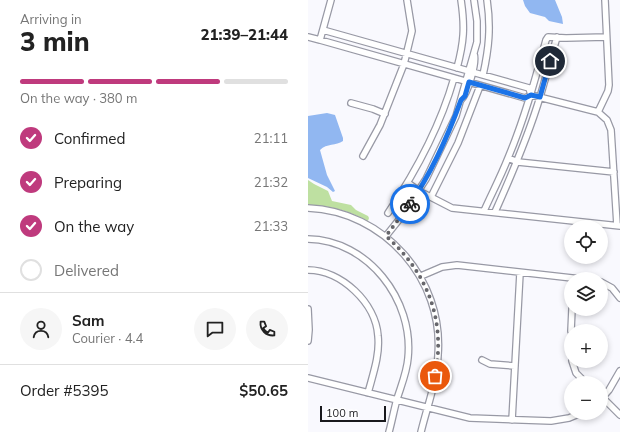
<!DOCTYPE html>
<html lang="en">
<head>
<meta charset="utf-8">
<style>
  :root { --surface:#fff; --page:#f6f6f6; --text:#222; --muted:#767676; --line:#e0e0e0; --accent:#bf3a7d }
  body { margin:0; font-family:Mulish,sans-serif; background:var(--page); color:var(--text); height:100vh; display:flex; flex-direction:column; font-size:15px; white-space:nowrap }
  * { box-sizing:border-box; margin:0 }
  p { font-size:13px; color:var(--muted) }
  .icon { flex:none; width:22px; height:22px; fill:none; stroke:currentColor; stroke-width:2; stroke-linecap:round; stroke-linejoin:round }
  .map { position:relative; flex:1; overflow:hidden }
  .side { display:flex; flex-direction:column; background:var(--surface); width:308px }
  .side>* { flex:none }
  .tools { position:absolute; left:256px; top:220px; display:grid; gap:8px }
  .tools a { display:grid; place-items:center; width:44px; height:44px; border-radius:50%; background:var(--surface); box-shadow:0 2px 6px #0003; font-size:20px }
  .scale { position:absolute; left:12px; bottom:10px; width:66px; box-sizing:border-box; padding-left:4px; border:2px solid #19191d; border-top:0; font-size:11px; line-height:14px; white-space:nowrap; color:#19191d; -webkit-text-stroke:3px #fff; paint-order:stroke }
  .pin { position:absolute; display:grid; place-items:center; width:34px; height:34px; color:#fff; margin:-17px; border:2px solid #fff; border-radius:50%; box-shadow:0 1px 4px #0007 }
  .courier { position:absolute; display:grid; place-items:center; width:40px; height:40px; margin:-20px; border:3px solid #1a73e8; border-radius:50%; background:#fff; color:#222; box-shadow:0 1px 5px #0007 }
  .overview em { font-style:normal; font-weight:800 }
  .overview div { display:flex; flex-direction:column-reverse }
  .overview { display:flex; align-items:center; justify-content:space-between; height:68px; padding:0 20px }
  h1 { font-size:26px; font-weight:800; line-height:30px }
  .bar { display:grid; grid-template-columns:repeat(4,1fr); gap:6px 4px; align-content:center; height:48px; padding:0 20px }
  .bar i { height:5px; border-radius:3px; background:var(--line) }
  .bar .active { background:var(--accent) }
  .bar p { grid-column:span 4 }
  .line { display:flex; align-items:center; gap:10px; padding:0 20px; border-top:1px solid var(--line) }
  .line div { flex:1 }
  .round { display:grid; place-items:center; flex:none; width:42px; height:42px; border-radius:21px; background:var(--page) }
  ol { padding:0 20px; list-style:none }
  li { display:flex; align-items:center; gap:12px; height:44px }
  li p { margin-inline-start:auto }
  li .icon { padding:4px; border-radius:50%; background:var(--accent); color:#fff; stroke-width:4 }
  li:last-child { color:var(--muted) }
  li i { width:22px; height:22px; border:2px solid var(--line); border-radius:50% }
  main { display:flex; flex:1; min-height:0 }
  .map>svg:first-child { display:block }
  .green { fill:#bee0a1 }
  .water { fill:#91b7f1 }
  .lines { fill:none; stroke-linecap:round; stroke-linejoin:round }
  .minor-casing { stroke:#9899a5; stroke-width:8 }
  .minor { stroke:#fff; stroke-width:5.5 }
  .done { stroke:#67676c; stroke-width:4; stroke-dasharray:0 7.2 }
  .route { stroke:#1a73e8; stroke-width:5 }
</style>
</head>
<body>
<main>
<section class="side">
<div class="overview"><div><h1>3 min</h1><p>Arriving in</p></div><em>21:39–21:44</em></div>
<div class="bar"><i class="active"></i><i class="active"></i><i class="active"></i><i></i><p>On the way · 380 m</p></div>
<ol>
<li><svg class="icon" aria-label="check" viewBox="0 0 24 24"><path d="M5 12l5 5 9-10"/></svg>Confirmed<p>21:11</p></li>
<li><svg class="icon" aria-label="check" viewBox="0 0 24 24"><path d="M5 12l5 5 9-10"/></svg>Preparing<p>21:32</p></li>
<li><svg class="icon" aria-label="check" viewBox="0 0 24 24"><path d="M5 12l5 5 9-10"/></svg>On the way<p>21:33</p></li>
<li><i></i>Delivered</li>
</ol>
<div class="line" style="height:72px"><a class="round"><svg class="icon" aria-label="person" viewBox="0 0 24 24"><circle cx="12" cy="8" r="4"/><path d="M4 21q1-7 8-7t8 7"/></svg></a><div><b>Sam</b><p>Courier · 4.4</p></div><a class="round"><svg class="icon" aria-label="chat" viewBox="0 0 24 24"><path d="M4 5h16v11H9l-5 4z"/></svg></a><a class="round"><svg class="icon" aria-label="phone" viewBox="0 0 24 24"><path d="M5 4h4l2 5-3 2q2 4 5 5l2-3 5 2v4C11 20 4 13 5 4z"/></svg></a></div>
<div class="line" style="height:52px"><div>Order #5395</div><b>$50.65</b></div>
</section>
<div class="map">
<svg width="312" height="432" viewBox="0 0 312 432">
  <rect width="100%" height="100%" fill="#f9f9fe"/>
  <path class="green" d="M0,180L6,184L20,191L24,201L43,205L48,210L60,216L61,218L60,221C41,211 21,205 0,205Z"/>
  <path class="water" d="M215,0H247L254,17L255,24L241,21L237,17L222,13L217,6Z
    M19,113L27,115L35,138V141C28,146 19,143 12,150L19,175L27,191L25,192L19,187L0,178V116Z"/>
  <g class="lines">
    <g class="minor-casing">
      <path id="minor" d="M15,30L221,88L223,95
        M0,37L12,40L23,0
        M12,40L217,98L223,95L290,112L299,120L303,130L309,225
        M149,68C156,42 157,27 153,0
        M175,75C181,48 183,27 179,0
        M153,100C160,93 169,62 166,54
        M43,103L65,109L77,114
        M290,112L300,91L301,85L297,0
        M55,156L72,125L96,64L104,31L99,0
        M200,158L210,162L306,172
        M100,183L111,191L144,208L312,226
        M123,197L150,143L172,86
        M0,208C76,211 136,279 130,355C129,381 119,407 113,432
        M176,211C184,193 193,176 200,158C216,120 227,80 238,40L240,37L258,38L298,37
        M187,212C204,174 220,137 232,97C238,77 243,57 249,37
        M80,213C109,170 132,127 146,78
        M78,236L94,216L118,179L148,116L169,42V21L166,0
        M0,239C60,240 106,300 100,358C99,372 93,386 89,399C86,410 84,421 81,432
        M0,270C33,270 68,303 70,336C72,355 65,374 60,393
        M113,276L134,267L149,265L273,279
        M293,282L304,288L312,298
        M0,309L1,330L0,341
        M263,331L264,309
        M263,337V342
        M174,360L182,364L207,366
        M264,361L268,373L278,383
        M0,378L162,418L243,421L261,418L273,413
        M293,396L312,415
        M293,399L301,390L312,371
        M204,420L212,273"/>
    </g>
    <use href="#minor" class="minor"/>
  </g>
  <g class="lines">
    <path class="done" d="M102,204L78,236C120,273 138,321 127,376"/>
    <path class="route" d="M102,204C124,172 140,136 153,100L157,96L161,82L217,98L223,95L232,97L242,61"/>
  </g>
</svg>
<div class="tools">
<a><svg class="icon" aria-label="locate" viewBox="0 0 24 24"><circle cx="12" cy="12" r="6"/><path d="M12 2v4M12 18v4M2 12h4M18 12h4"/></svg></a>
<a><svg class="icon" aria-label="layers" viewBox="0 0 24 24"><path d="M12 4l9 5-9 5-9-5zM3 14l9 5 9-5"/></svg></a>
<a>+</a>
<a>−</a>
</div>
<div class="scale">100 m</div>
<div class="pin" style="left:127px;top:376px;background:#ea580c"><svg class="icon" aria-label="bag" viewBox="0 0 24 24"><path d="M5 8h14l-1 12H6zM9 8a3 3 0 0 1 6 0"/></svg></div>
<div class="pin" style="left:242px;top:61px;background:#1f2937"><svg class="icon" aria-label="home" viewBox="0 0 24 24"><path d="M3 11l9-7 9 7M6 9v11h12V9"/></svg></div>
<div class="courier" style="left:102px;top:204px"><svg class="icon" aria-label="bike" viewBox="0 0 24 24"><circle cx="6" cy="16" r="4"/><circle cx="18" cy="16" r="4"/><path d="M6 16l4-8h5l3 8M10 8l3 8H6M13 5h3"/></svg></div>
</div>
</main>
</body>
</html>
